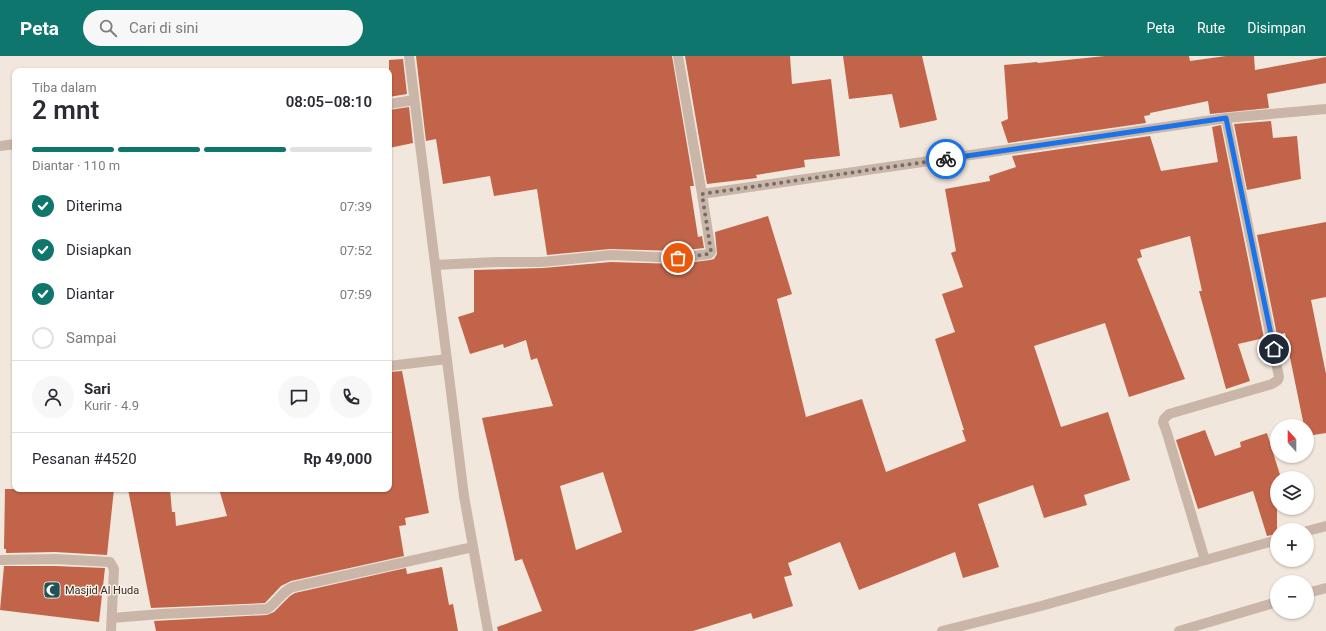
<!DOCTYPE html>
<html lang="id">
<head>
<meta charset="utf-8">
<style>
  :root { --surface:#fff; --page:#f7f7f7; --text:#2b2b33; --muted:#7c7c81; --line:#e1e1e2; --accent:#0f766e }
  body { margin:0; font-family:Roboto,sans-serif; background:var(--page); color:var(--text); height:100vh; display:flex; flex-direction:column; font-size:15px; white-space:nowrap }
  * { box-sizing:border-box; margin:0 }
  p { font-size:13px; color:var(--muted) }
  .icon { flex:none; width:22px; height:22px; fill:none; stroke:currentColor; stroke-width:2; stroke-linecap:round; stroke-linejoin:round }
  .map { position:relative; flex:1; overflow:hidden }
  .drawer { position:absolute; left:12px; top:12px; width:380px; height:424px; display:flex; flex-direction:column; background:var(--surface); border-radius:8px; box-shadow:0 1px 3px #0004 }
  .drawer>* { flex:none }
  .needle { width:26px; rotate:339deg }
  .fabs { position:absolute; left:1270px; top:363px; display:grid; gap:8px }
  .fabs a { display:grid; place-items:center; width:44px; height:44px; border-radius:50%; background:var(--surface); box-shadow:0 1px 3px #0004; font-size:20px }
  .pin { position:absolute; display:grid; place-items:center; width:34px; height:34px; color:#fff; margin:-17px; border:2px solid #fff; border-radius:50%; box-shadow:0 1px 4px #0007 }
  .courier { position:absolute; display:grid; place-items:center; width:40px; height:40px; margin:-20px; border:3px solid #1a73e8; border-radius:50%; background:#fff; color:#222; box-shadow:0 1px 5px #0007 }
  .head em { font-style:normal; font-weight:600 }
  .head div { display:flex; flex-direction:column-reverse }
  .head { display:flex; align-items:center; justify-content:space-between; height:68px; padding:0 20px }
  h1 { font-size:26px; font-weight:600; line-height:30px }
  .bar { display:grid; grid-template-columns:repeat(4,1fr); gap:6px 4px; align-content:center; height:48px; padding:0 20px }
  .bar i { height:5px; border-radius:3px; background:var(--line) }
  .bar .selected { background:var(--accent) }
  .bar p { grid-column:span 4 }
  .line { display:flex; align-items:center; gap:10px; padding:0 20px; border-top:1px solid var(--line) }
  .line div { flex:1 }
  .round { display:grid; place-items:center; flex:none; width:42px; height:42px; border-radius:21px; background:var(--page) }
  ol { padding:0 20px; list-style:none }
  li { display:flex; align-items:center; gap:12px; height:44px }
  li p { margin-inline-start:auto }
  li .icon { padding:4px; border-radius:50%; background:var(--accent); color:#fff; stroke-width:4 }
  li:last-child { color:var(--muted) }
  li i { width:22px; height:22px; border:2px solid var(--line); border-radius:50% }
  header { display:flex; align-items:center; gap:24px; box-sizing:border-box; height:56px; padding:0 20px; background:var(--accent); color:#fff }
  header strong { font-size:19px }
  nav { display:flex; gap:22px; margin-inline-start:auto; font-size:14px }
  .search { width:280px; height:36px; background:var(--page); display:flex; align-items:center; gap:10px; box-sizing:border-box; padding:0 14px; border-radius:22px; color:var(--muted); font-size:15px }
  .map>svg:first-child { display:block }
  .building { fill:#c26449; fill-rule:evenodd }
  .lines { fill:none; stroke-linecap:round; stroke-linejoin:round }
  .service { stroke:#c9b6a8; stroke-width:10 }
  .minor { stroke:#c9b6a8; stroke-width:10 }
  .tertiary { stroke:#c9b6a8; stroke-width:10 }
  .done { stroke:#776d67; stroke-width:4; stroke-dasharray:0 7.2 }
  .route { stroke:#1a73e8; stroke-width:5 }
  .labels { text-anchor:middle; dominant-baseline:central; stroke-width:3; stroke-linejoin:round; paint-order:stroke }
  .poi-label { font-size:11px; fill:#362c28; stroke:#f9f1e8; text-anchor:start }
</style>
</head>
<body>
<header>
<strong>Peta</strong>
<div class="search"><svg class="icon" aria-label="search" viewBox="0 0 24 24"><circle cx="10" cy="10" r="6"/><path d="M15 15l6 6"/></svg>Cari di sini</div>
<nav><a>Peta</a><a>Rute</a><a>Disimpan</a></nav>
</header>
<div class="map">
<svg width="1326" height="575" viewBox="0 0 1326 575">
  <rect width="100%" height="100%" fill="#f1e7dc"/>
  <path class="building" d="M416,0H672L694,130H690L698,181L702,180L704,192L678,195L610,193L547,199L537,133L494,140L490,120L443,128L436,83L426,85Z
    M685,0H790L792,28L831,23L840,100L804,104L805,111L756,119L757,122L707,128Z
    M843,0H922L937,64L900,72L892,38L849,43Z
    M1105,0H1189L1190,5L1226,0H1254L1255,14L1326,1V27L1267,38L1269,52L1210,58L1208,45L1150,57V59L1144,60L1146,67L1008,87L1001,66L1008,63L1004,9L1037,6L1038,7Z
    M403,3L407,38L389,41V4Z
    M409,51L413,87L389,92V54Z
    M1271,65L1273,82L1297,80L1301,123L1247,134L1234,68Z
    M1221,69L1264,282L1238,288L1250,325L1226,333L1199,235H1202L1190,180L1140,194L1142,201L1137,203L1185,323L1129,341L1105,267L1034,290L1061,371L1108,356L1130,424L1084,439L1087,449L1044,462L1033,429L978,448L999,511L963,522L955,496L859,534L840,486L788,507L792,519L784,521L793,550L753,563L751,557L693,575H498L497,571L542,555L522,503L515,505L482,362L553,350L537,302L531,304L526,284L504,292L503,288L470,298L458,261L474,256V214L543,212L611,206L679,208L710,204L714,203L717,198L715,176L768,160L792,238L777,243L806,361L862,343L886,416L966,385L962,374H964L935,283L955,276L942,238L963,231L951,197L956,195L945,133L990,125L989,120L1016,111L1012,100L1150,80L1161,115L1218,106L1212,71ZM603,416L622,476L576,494L560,430Z
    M1326,166V241L1311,244L1326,318V377L1307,380V370H1304L1285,277L1277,279L1257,179Z
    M402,315L429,457L405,462L406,469L399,470L404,500L291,525L281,530L265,547L151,552L128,433H170L172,456H175L176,470L227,460L219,433H389V316Z
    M1205,374L1215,400L1241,391L1240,386L1267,377L1281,422H1277V478L1267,480L1253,435L1198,453L1176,384Z
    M5,433H114L107,499L55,496L6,497V493H4Z
    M4,510H55L105,512L99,566L0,554Z
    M442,511L449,549L453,548L458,575H156L154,565L267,559L274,556L290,540L295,537L406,512L407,518Z"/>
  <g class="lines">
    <path class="service" d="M1307,537L1326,532
      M1179,575L1277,546"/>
    <path class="minor" d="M409,0L464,440L488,575
      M678,0L702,138
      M389,48L414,44
      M0,90L15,88
      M435,209L496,206H542L611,199L678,202L709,198L711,196L702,138L1226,62L1326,53
      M389,310L447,303
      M0,504L55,503L110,506L114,513L111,575
      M1205,504L1167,377L1163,366L1164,363L1169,358L1272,328L1278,324L1279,321L1226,62
      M112,562L161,558L267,553C277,547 282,535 293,531L473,491"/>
    <path class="tertiary" d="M1307,475L1326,470
      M942,575L1041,550L1277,484"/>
  </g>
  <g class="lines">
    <path class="done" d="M678,202L709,198L711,196L702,138L946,103"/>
    <path class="route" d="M946,103L1226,62L1274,293"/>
  </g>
  <defs>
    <g id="mosque-square" transform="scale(0.9)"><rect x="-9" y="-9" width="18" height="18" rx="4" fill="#1f5356" stroke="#f9f1e8"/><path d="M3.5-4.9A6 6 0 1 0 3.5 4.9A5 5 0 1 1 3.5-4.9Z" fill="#fff"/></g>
  </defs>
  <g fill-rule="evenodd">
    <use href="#mosque-square" x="52" y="534"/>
  </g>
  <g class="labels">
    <g class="poi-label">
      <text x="65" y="534">Masjid Al Huda</text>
    </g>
  </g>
</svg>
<div class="fabs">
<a><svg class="needle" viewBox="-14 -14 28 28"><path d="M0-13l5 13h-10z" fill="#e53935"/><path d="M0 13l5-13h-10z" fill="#7c7c81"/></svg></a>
<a><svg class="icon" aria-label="layers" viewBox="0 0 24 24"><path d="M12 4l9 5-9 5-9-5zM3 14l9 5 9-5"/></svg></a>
<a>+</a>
<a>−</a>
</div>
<div class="pin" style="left:678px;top:202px;background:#ea580c"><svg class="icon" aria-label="bag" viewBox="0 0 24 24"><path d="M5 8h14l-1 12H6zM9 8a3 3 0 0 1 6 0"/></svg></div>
<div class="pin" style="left:1274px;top:293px;background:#1f2937"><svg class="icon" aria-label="home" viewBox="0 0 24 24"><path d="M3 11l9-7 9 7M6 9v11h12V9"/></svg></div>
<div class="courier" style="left:946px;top:103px"><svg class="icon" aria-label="bike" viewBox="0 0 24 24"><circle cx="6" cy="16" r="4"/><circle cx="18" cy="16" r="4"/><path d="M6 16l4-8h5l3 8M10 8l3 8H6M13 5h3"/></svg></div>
<section class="drawer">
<div class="head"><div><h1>2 mnt</h1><p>Tiba dalam</p></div><em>08:05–08:10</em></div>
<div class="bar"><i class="selected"></i><i class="selected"></i><i class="selected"></i><i></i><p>Diantar · 110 m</p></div>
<ol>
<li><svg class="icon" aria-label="check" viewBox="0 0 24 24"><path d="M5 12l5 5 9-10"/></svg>Diterima<p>07:39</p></li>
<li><svg class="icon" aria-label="check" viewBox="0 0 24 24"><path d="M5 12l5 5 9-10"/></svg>Disiapkan<p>07:52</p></li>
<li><svg class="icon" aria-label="check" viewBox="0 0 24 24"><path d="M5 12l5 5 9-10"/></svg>Diantar<p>07:59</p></li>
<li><i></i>Sampai</li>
</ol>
<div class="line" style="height:72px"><a class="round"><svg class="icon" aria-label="person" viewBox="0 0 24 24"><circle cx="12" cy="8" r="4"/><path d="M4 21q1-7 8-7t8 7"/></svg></a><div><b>Sari</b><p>Kurir · 4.9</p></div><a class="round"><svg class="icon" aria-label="chat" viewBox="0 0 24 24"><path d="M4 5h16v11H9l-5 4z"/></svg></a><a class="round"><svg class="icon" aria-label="phone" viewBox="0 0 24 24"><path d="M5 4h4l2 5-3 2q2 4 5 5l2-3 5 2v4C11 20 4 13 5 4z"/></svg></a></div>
<div class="line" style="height:52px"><div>Pesanan #4520</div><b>Rp 49,000</b></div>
</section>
</div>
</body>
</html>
